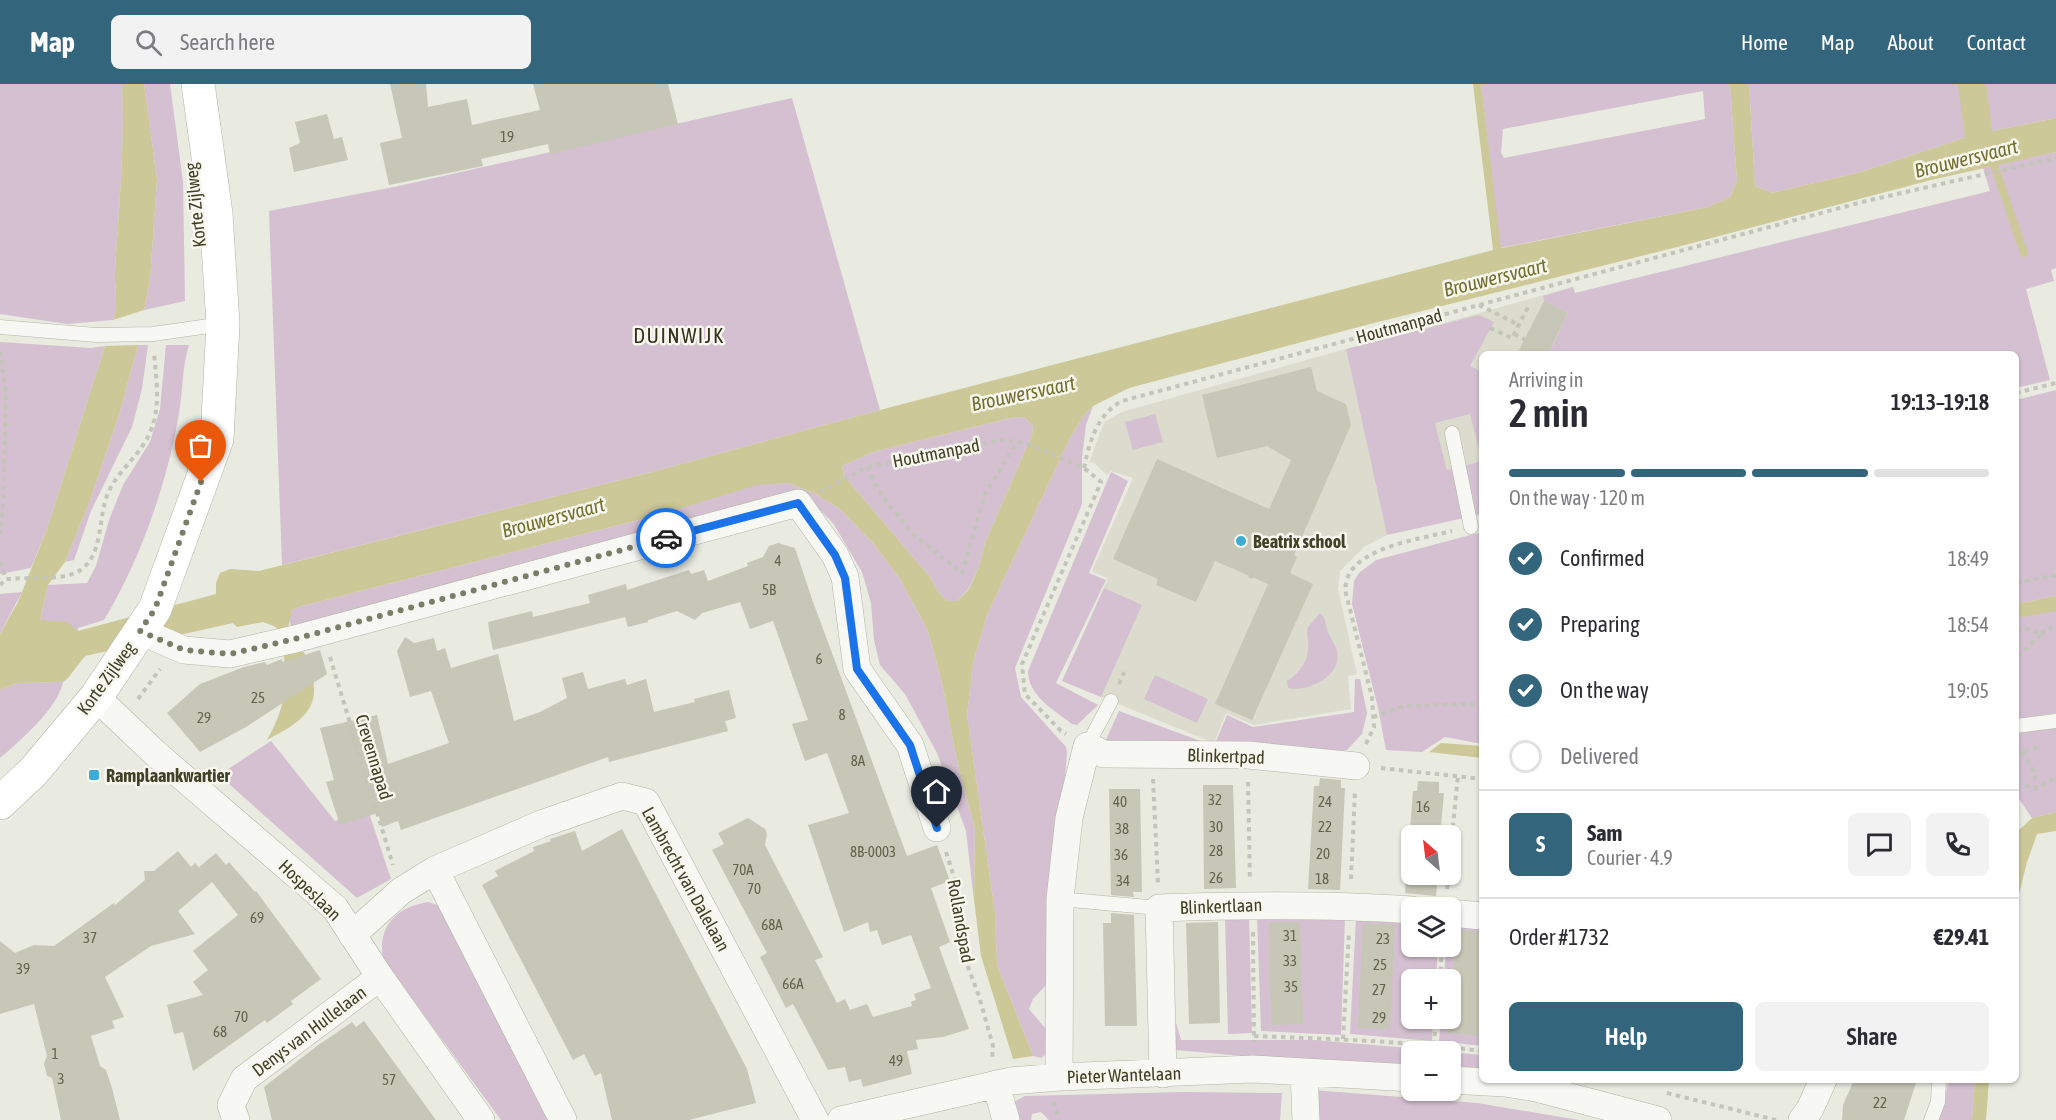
<!DOCTYPE html>
<html lang="en">
<head>
<meta charset="utf-8">
<style>
  :root { --surface:#fff; --page:#f2f2f3; --text:#2b2b33; --muted:#7c7c81; --line:#e1e1e2; --accent:#33667c }
  body { margin:0; font-family:"Asap Condensed",sans-serif; background:var(--page); color:var(--text); height:100vh; display:flex; flex-direction:column; font-size:22px; white-space:nowrap }
  * { box-sizing:border-box; margin:0 }
  p { font-size:20px; color:var(--muted) }
  .icon { flex:none; width:33px; height:33px; fill:none; stroke:currentColor; stroke-width:2; stroke-linecap:round; stroke-linejoin:round }
  .map { position:relative; flex:1; overflow:hidden }
  .sheet { position:absolute; left:1479px; top:267px; width:540px; height:732px; display:flex; flex-direction:column; background:var(--surface); border-radius:9px; box-shadow:0 2px 4px #0004 }
  .sheet>* { flex:none }
  .needle { width:39px; rotate:332deg }
  .buttons { position:absolute; left:1401px; top:741px; display:grid; gap:12px }
  .buttons a { display:grid; place-items:center; width:60px; height:60px; border-radius:9px; background:var(--surface); box-shadow:0 2px 4px #0004; font-size:30px }
  .pin { position:absolute; display:grid; place-items:center; width:51px; height:51px; color:#fff; margin:-62px -26px; border-radius:50% 50% 50% 0; rotate:-45deg; box-shadow:0 0 6px #0007 }
  .pin .icon { rotate:45deg }
  .courier { position:absolute; display:grid; place-items:center; width:60px; height:60px; margin:-30px; border:4px solid #1a73e8; border-radius:50%; background:#fff; color:#222; box-shadow:0 2px 8px #0007 }
  .summary em { font-style:normal; font-weight:600 }
  .summary div { display:flex; flex-direction:column-reverse }
  .summary { display:flex; align-items:center; justify-content:space-between; height:102px; padding:0 30px }
  h1 { font-size:39px; font-weight:600; line-height:45px }
  .bar { display:grid; grid-template-columns:repeat(4,1fr); gap:9px 6px; align-content:center; height:72px; padding:0 30px }
  .bar i { height:8px; border-radius:4px; background:var(--line) }
  .bar .current { background:var(--accent) }
  .bar p { grid-column:span 4 }
  .line { display:flex; align-items:center; gap:15px; padding:0 30px; border-top:2px solid var(--line) }
  .line div { flex:1 }
  .round { display:grid; place-items:center; flex:none; width:63px; height:63px; border-radius:9px; background:var(--page) }
  ol { padding:0 30px; list-style:none }
  li { display:flex; align-items:center; gap:18px; height:66px }
  li p { margin-inline-start:auto }
  li .icon { padding:6px; border-radius:50%; background:var(--accent); color:#fff; stroke-width:4 }
  li:last-child { color:var(--muted) }
  li i { width:33px; height:33px; border:3px solid var(--line); border-radius:50% }
  .button { display:flex; gap:12px; margin-top:auto; padding:12px 30px }
  .button a { flex:1; height:69px; border-radius:9px; background:var(--accent); color:#fff; font-size:24px; font-weight:600; line-height:69px; text-align:center }
  .button a+a { background:var(--page); color:var(--text) }
  header { display:flex; align-items:center; gap:36px; box-sizing:border-box; height:84px; padding:0 30px; background:var(--accent); color:#fff }
  header strong { font-size:28px }
  nav { display:flex; gap:33px; margin-inline-start:auto; font-size:21px }
  .search { width:420px; height:54px; background:var(--page); display:flex; align-items:center; gap:15px; box-sizing:border-box; padding:0 21px; border-radius:9px; color:var(--muted); font-size:22px }
  .map>svg:first-child { display:block }
  .built { fill:#dbdccd }
  .green { fill:#d4c0d1; fill-rule:evenodd }
  .water { fill:#ccc898; fill-rule:evenodd }
  .lines { fill:none; stroke-linecap:round; stroke-linejoin:round }
  .stream { stroke:#ccc898; stroke-width:8 }
  .canal { stroke:#ccc898; stroke-width:28 }
  .building { fill:#c6c7b6 }
  .lane-casing { stroke:#b3b4a5; stroke-width:15 }
  .street-casing { stroke:#b3b4a5; stroke-width:28 }
  .secondary-casing { stroke:#b3b4a5; stroke-width:34 }
  .path { stroke:#c4c5ba; stroke-width:4; stroke-dasharray:4.5 4.5; stroke-linecap:butt }
  .lane { stroke:#f7f8f3; stroke-width:14 }
  .street { stroke:#f7f8f3; stroke-width:27 }
  .secondary { stroke:#fff; stroke-width:33 }
  .done { stroke:#7b7d68; stroke-width:6; stroke-dasharray:0 10.8 }
  .route { stroke:#1a73e8; stroke-width:8 }
  .poi-dot { fill:#3dadd6; stroke:#f7f7ef; stroke-width:2 }
  .labels { text-anchor:middle; dominant-baseline:central; stroke-width:5; stroke-linejoin:round; paint-order:stroke }
  .number-label { font-size:15px; fill:#62634b }
  .street-label { font-size:18px; fill:#404227; stroke:#f7f7ef }
  .poi-label { font-size:18px; font-weight:bold; fill:#404227; stroke:#f7f7ef; text-anchor:start }
  .water-label { font-size:20px; font-style:italic; fill:#73712e; stroke:#f7f7ef }
  .quarter-label { font-size:21px; letter-spacing:1.5px; fill:#31331a; stroke:#f7f7ef }
</style>
</head>
<body>
<header>
<strong>Map</strong>
<div class="search"><svg class="icon" aria-label="search" viewBox="0 0 24 24"><circle cx="10" cy="10" r="6"/><path d="M15 15l6 6"/></svg>Search here</div>
<nav><a>Home</a><a>Map</a><a>About</a><a>Contact</a></nav>
</header>
<div class="map">
<svg width="2056" height="1036" viewBox="0 0 2056 1036">
  <rect width="100%" height="100%" fill="#e9eae0"/>
  <path class="built" d="M1573,203L1589,270H1482V377L1447,386L1411,248Z
    M1346,265L1387,451L1364,463L1340,487L1338,505L1357,590L1348,592L1351,625L1254,641L1226,629L1214,659L1062,597L1108,495L1092,487L1133,394L1111,387L1107,391L1093,378L1089,379L1104,338L1122,328L1150,320Z"/>
  <path class="green" d="M0,0H122C125,62 119,123 115,185C114,202 119,219 113,236L67,240L0,230Z
    M144,0H170L183,98L185,217L144,226L150,196L157,96Z
    M1481,0H1730L1737,97L1730,113L1708,123L1500,164ZM1703,7L1705,35L1504,74L1501,69L1503,45Z
    M1749,0H2056V34L1973,51L1861,88L1772,109L1755,102Z
    M792,14L880,326L652,388L282,481L269,127L394,103Z
    M2056,68V184L2051,186L2054,197L2026,205L2050,296L2016,304V270H1543L1553,261L1568,229L1544,217L1543,212L1573,203L1575,209L1990,107L1983,84Z
    M1479,231L1494,238L1470,282L1482,288V430L1387,451L1346,265ZM1470,330L1482,377L1447,386L1435,339Z
    M0,258L91,264L105,262L47,445L31,484L0,490Z
    M138,261H148L142,305L132,343L91,427L74,476L65,478L88,422L119,331Z
    M166,261H189C182,283 183,306 179,329C168,397 140,477 104,536L78,544V547L40,536L48,501L87,499L96,482L109,436L123,401L150,358L160,325Z
    M2056,306V512L2016,520V316Z
    M1093,322L1086,341L1082,374V420L1015,584L1021,613L1066,663L1067,669L1047,900L1033,915L1029,925L1051,951L1052,966L1041,974L1033,972L997,881L995,829L967,631L973,579L987,531L1070,354L1084,331Z
    M1155,330L1163,358L1133,366L1125,338Z
    M1024,333L1033,342L1032,351L985,459L979,483L969,504L957,517H948L939,509L930,493L844,392L842,382L873,368L1010,334Z
    M1111,388L1128,397L1089,489L1106,496L1056,599L1098,621L1077,641L1072,640C1054,626 1028,612 1028,587Z
    M788,399L814,409L840,425L873,459L900,495L928,547L942,599L956,672L975,745L974,816L966,747L937,669L905,610L880,581L874,556L871,519L862,488L833,439L815,421L293,549L289,535L292,526L302,522L666,429L757,400Z
    M1482,448V660L1445,653L1422,668L1386,666L1378,624L1352,520L1354,497L1359,489L1376,476Z
    M1104,504L1142,521L1101,613L1062,597Z
    M22,508L0,550V510Z
    M2056,524V629L2016,635V534Z
    M1320,529C1326,534 1325,539 1327,545C1329,553 1335,559 1337,567C1343,591 1308,609 1288,604L1287,597C1301,588 1310,575 1308,557C1308,552 1306,548 1308,543Z
    M1155,591L1208,615L1197,639L1144,615Z
    M1355,595H1360L1367,629L1362,650L1347,666L1331,669L1104,660L1119,627L1214,662L1227,631L1253,643L1354,628Z
    M63,598C58,624 20,657 0,674V606L17,599Z
    M2056,643V728L2032,734L2019,715L2016,714V648Z
    M271,657L335,737L367,723L391,795L357,814L219,691Z
    M428,818L444,823L555,1036H501L383,875C377,842 397,823 428,818Z
    M1249,831L1252,949L1228,950L1225,833Z
    M1257,832L1345,833L1341,951L1261,947Z
    M1356,834L1411,838L1412,862L1438,863L1436,895L1412,896V934L1433,935L1432,957L1350,950Z
    M1451,840L1482,842V962L1439,957L1441,935L1450,934V896L1444,895L1446,863L1450,862Z
    M1176,939L1181,956H1314L1444,967L1412,968L1411,980L1266,974L1175,966L1173,948Z
    M1450,968L1482,971V987L1451,986Z
    M1949,996H1975L1972,1036H1939Z
    M1313,1006L1477,1019L1579,1036H1312Z
    M1183,1008L1282,1009L1280,1036H1049L1041,1028L1032,1030L1031,1036H1017L1012,1019L1025,1012Z"/>
  <path class="water" d="M122,0H144L157,96L150,196L144,226L113,236C119,219 114,202 115,185C119,123 125,62 122,0Z
    M1730,0H1749L1755,102L1772,109L1861,88L1973,51L2056,34V68L1931,96L1685,161L1370,240L1129,304L1093,322L1084,331L1070,354L987,531L973,579L967,631L995,829L997,881L1033,972L1013,975L981,872L974,816L975,745L956,672L942,599L928,547L900,495L873,459L840,425L814,409L788,399L757,401L666,429L302,522L292,526L287,549L295,568H304C307,579 314,593 314,605C315,632 289,644 267,656C289,617 291,585 276,543L263,538L237,543L233,539L85,572L68,594L63,598L17,599L0,606V550L18,518L47,445L105,262L138,261L119,331L88,422L65,478L48,501L40,536L67,538L78,547L216,510V499L220,489L230,485L259,487L652,388L880,326L1497,165L1708,123L1730,113L1737,97ZM1024,333L1033,342L1032,351L985,459L979,483L969,505L957,517H948L939,509L930,493L844,392L842,382L873,368L1010,334Z
    M2056,512V527L2016,534V520Z
    M1441,659L1482,662V674L1429,668Z
    M2056,728V747L2037,750L2027,778L2016,822V749L2032,734Z
    M1975,996H1989L1986,1036H1972Z"/>
  <g class="lines">
    <path class="stream" d="M1477,0L1497,165
      M1991,72L2024,169"/>
    <path class="canal" d="M1972,0L1981,68"/>
  </g>
  <path class="building" d="M390,0H426L428,23L467,15L472,41L540,26L533,0H668L678,40L550,70L548,60L481,75L483,82L389,101L380,59L402,54Z
    M327,30L334,55L342,53L348,76L294,88L289,64L300,59L295,38Z
    M1544,217L1568,229L1548,270H1517Z
    M1311,283L1317,307L1346,320L1351,341L1294,471L1297,473L1290,489L1313,500L1252,636L1215,620L1268,500L1215,477L1196,518L1156,501L1158,495L1113,475L1157,375L1269,425L1291,376L1267,362L1217,374L1202,311Z
    M778,459L795,464L812,515L907,772L937,761L950,797L931,804L950,858L939,863L969,945L943,953L916,956L918,965L907,967L912,990L863,1003L861,995L849,998L845,983L828,986L793,920L786,924L760,873L767,869L712,766L724,760L718,749L748,734L765,745L767,750L765,761L823,873L815,876L837,919L845,915L850,926L867,920L873,933L912,922L911,918L916,916L914,910L931,904L911,851L882,861L877,846L870,848L868,838L844,848L808,741L849,729L827,669L805,677L792,640L808,636L773,537L750,545L740,518L702,529L695,536L677,527L648,536V538L628,543L625,533L493,566L489,546L488,538L532,527L533,533L590,519L588,511L626,500L627,506L689,486L691,490L704,486L708,497L748,482L747,479L763,473L769,462Z
    M405,553L414,559L434,554L437,567L445,564L451,584L498,570L514,637L540,628L567,614L562,594L583,588L588,605L625,595L627,601L646,595L654,628L695,618L694,615L729,606L736,634L725,637L728,647L609,678L608,673L401,746L398,737L382,743L378,729L340,741L326,698L334,696L320,644L377,631L388,680L449,659L431,607L410,613L397,567Z
    M320,566L327,590L246,643L200,668L167,629L200,600L244,583L265,578L267,581L282,575V578Z
    M1320,694L1341,696V704H1345L1340,806L1308,805L1314,702H1319Z
    M1418,697L1439,698V709H1444L1440,752H1412V790H1438L1436,812L1405,809L1413,707H1417Z
    M1203,701H1233L1236,804L1204,805Z
    M1109,705H1140L1142,808H1133L1134,813L1111,811Z
    M622,745L747,985L756,1019L689,1036H612L601,989L595,992L584,970L573,976L482,801L498,792L495,787L534,767L533,763L551,757L550,755L575,747L582,767Z
    M178,767L191,783L195,779L204,789L199,783L216,769L226,781L229,778L255,808L256,807L321,895L291,917L293,920L267,939L265,936L193,987L183,948L174,950L167,921L203,911L193,898L208,886L193,867L238,831L212,798L178,827L195,850L151,862L105,893L124,933L112,937L115,944L91,952L100,982L106,986L112,1004L120,1036H61L52,994L47,992L44,979L47,972L34,920L0,930V857L15,869L34,861L54,862L114,819L115,821L145,796L144,787H154Z
    M1111,829L1134,831L1137,942H1105L1103,839H1111Z
    M1218,838L1220,939L1189,940L1186,839Z
    M1269,838H1300L1303,940L1271,941Z
    M1363,840L1395,841L1390,945L1358,944Z
    M1457,846L1482,848V922L1479,952L1448,949Z
    M364,937L436,1036H272L264,1003L317,962L352,938L356,943Z
    M1854,996H1917L1904,1036H1842L1843,1021Z"/>
  <g class="lines">
    <g class="lane-casing">
      <path id="lane" d="M0,243L96,251L153,250L223,240
        M1452,349L1471,443
        M2016,642L2056,637
        M1087,662L1111,617
        M1060,815L1159,824
        M1931,1036L1938,1018L1939,996"/>
    </g>
    <g class="street-casing">
      <path id="street" d="M140,547L184,566L230,570L295,555L798,419L835,471L845,493L857,585L910,661L937,744
        M96,613L156,670L335,824L380,893L481,1036
        M435,786L563,1036
        M1450,829L1482,832
        M352,851L401,807L435,786L541,740L622,712L646,718L815,1036
        M1304,988L1306,1036
        M1163,990L1159,824C1243,821 1327,820 1412,826
        M1059,993L1060,815L1069,734L1087,662L1104,670L1248,671L1356,682
        M1450,996L1505,999L1536,1004L1658,1036
        M996,1000L1006,1036
        M236,1036L231,1021L244,995L380,893
        M841,1036L1011,997L1059,993L1253,985L1412,994
        M1802,1036L1810,1025L1823,996"/>
    </g>
    <g class="secondary-casing">
      <path id="secondary" d="M0,719L33,688L96,613L155,525L217,355L223,240L216,130L198,0"/>
    </g>
    <path class="path" d="M1479,221L1519,241
      M1490,244L1512,254L1528,223
      M1514,250L1526,256
      M0,267L6,310L3,423L0,451
      M2016,309L2056,299
      M867,383L882,412L912,449L962,489L985,410L1017,358
      M1084,384C1089,359 1097,330 1122,317L1866,117L2056,74
      M820,408L867,383L1002,356L1026,359L1084,384L1101,398L1022,580L1025,610L1061,647L1066,650
      M0,478L6,495
      M1250,494L1253,486
      M2016,499L2056,491
      M0,501L6,495C26,493 63,497 79,487C105,471 97,431 109,407C120,384 142,370 151,346C161,321 156,294 154,268
      M2016,546L2027,545L2041,550L2020,571L2016,572
      M2041,550L2056,540
      M330,573L393,781
      M1119,600L1124,588
      M138,615L160,585
      M1373,633L1404,622L1482,620
      M1366,660L1374,643L1372,613L1346,510C1339,464 1422,455 1452,447
      M2016,665L2022,668L2041,662
      M2022,668L2034,687L2036,705
      M1381,684L1482,695
      M1153,695L1158,799
      M1248,698L1250,796
      M2016,699L2036,705L2056,693
      M946,768L961,815L965,875L979,912L993,962L992,976
      M1450,770L1458,692
      M1351,795L1355,707
      M1447,805L1449,790
      M1253,848L1254,958
      M1440,896L1442,862
      M1254,952C1330,955 1406,957 1482,967
      M1343,955L1349,848
      M1434,961L1436,934
      M1667,1009L1776,1036
      M1053,1018L1059,1036"/>
    <use href="#lane" class="lane"/>
    <use href="#street" class="street"/>
    <use href="#secondary" class="secondary"/>
  </g>
  <g class="lines">
    <path class="done" d="M201,398L155,525L140,547L184,566L230,570L295,555L666,454"/>
    <path class="route" d="M666,454L798,419L835,471L845,494L857,585L910,661L937,744"/>
  </g>
  <g class="poi-dot">
    <circle cx="1241" cy="457" r="6"/>
    <rect x="88" y="685" width="12" height="12" rx="3"/>
  </g>
  <g class="labels">
    <g class="number-label">
      <text x="507" y="52">19</text>
      <text x="778" y="476">4</text>
      <text x="769" y="505">5B</text>
      <text x="819" y="574">6</text>
      <text x="258" y="613">25</text>
      <text x="842" y="630">8</text>
      <text x="204" y="633">29</text>
      <text x="858" y="676">8A</text>
      <text x="1215" y="715">32</text>
      <text x="1120" y="717">40</text>
      <text x="1325" y="717">24</text>
      <text x="1423" y="722">16</text>
      <text x="1216" y="742">30</text>
      <text x="1325" y="742">22</text>
      <text x="1122" y="744">38</text>
      <text x="1216" y="766">28</text>
      <text x="873" y="767">8B-0003</text>
      <text x="1323" y="769">20</text>
      <text x="1121" y="770">36</text>
      <text x="743" y="785">70A</text>
      <text x="1216" y="793">26</text>
      <text x="1322" y="794">18</text>
      <text x="1123" y="796">34</text>
      <text x="754" y="804">70</text>
      <text x="257" y="833">69</text>
      <text x="772" y="840">68A</text>
      <text x="1290" y="851">31</text>
      <text x="90" y="853">37</text>
      <text x="1383" y="854">23</text>
      <text x="1290" y="876">33</text>
      <text x="1380" y="880">25</text>
      <text x="23" y="884">39</text>
      <text x="793" y="899">66A</text>
      <text x="1291" y="902">35</text>
      <text x="1379" y="905">27</text>
      <text x="241" y="932">70</text>
      <text x="1379" y="933">29</text>
      <text x="220" y="947">68</text>
      <text x="55" y="969">1</text>
      <text x="896" y="976">49</text>
      <text x="61" y="994">3</text>
      <text x="389" y="995">57</text>
      <text x="1880" y="1018">22</text>
    </g>
    <g class="street-label">
      <text transform="translate(195 121) rotate(-96)">Korte Zijlweg</text>
      <text transform="translate(1399 242) rotate(-15)">Houtmanpad</text>
      <text transform="translate(936 369) rotate(-11)">Houtmanpad</text>
      <text transform="translate(106 594) rotate(-54)">Korte Zijlweg</text>
      <text transform="translate(1226 672) rotate(2)">Blinkertpad</text>
      <text transform="translate(374 673) rotate(73)">Crevennapad</text>
      <text transform="translate(686 795) rotate(61)">Lambrecht van Dalelaan</text>
      <text transform="translate(310 806) rotate(44)">Hospeslaan</text>
      <text transform="translate(1221 822) rotate(-2)">Blinkertlaan</text>
      <text transform="translate(961 837) rotate(80)">Rollandspad</text>
      <text transform="translate(309 947) rotate(-37)">Denys van Hullelaan</text>
      <text transform="translate(1124 991) rotate(-2)">Pieter Wantelaan</text>
    </g>
    <g class="poi-label">
      <text x="1253" y="457">Beatrix school</text>
      <text x="106" y="691">Ramplaankwartier</text>
    </g>
    <g class="water-label">
      <text transform="translate(1966 74) rotate(-14)">Brouwersvaart</text>
      <text transform="translate(1495 193) rotate(-14)">Brouwersvaart</text>
      <text transform="translate(1023 309) rotate(-12)">Brouwersvaart</text>
      <text transform="translate(553 433) rotate(-15)">Brouwersvaart</text>
    </g>
    <g class="quarter-label">
      <text x="679" y="251">DUINWIJK</text>
    </g>
  </g>
</svg>
<div class="buttons">
<a><svg class="needle" viewBox="-14 -14 28 28"><path d="M0-13l5 13h-10z" fill="#e53935"/><path d="M0 13l5-13h-10z" fill="#7c7c81"/></svg></a>
<a><svg class="icon" aria-label="layers" viewBox="0 0 24 24"><path d="M12 4l9 5-9 5-9-5zM3 14l9 5 9-5"/></svg></a>
<a>+</a>
<a>−</a>
</div>
<div class="pin" style="left:201px;top:398px;background:#ea580c"><svg class="icon" aria-label="bag" viewBox="0 0 24 24"><path d="M5 8h14l-1 12H6zM9 8a3 3 0 0 1 6 0"/></svg></div>
<div class="pin" style="left:937px;top:744px;background:#1f2937"><svg class="icon" aria-label="home" viewBox="0 0 24 24"><path d="M3 11l9-7 9 7M6 9v11h12V9"/></svg></div>
<div class="courier" style="left:666px;top:454px"><svg class="icon" aria-label="car" viewBox="0 0 24 24"><path d="M5 17H2v-5l4-1 3-4h7l3 4 3 1v5h-3M9 17h6M6 11h13"/><circle cx="7" cy="17" r="2"/><circle cx="17" cy="17" r="2"/></svg></div>
<section class="sheet">
<div class="summary"><div><h1>2 min</h1><p>Arriving in</p></div><em>19:13–19:18</em></div>
<div class="bar"><i class="current"></i><i class="current"></i><i class="current"></i><i></i><p>On the way · 120 m</p></div>
<ol>
<li><svg class="icon" aria-label="check" viewBox="0 0 24 24"><path d="M5 12l5 5 9-10"/></svg>Confirmed<p>18:49</p></li>
<li><svg class="icon" aria-label="check" viewBox="0 0 24 24"><path d="M5 12l5 5 9-10"/></svg>Preparing<p>18:54</p></li>
<li><svg class="icon" aria-label="check" viewBox="0 0 24 24"><path d="M5 12l5 5 9-10"/></svg>On the way<p>19:05</p></li>
<li><i></i>Delivered</li>
</ol>
<div class="line" style="height:108px"><b class="round" style="background:var(--accent);color:#fff">S</b><div><b>Sam</b><p>Courier · 4.9</p></div><a class="round"><svg class="icon" aria-label="chat" viewBox="0 0 24 24"><path d="M4 5h16v11H9l-5 4z"/></svg></a><a class="round"><svg class="icon" aria-label="phone" viewBox="0 0 24 24"><path d="M5 4h4l2 5-3 2q2 4 5 5l2-3 5 2v4C11 20 4 13 5 4z"/></svg></a></div>
<div class="line" style="height:78px"><div>Order #1732</div><b>€29.41</b></div>
<div class="button"><a>Help</a><a>Share</a></div>
</section>
</div>
</body>
</html>
